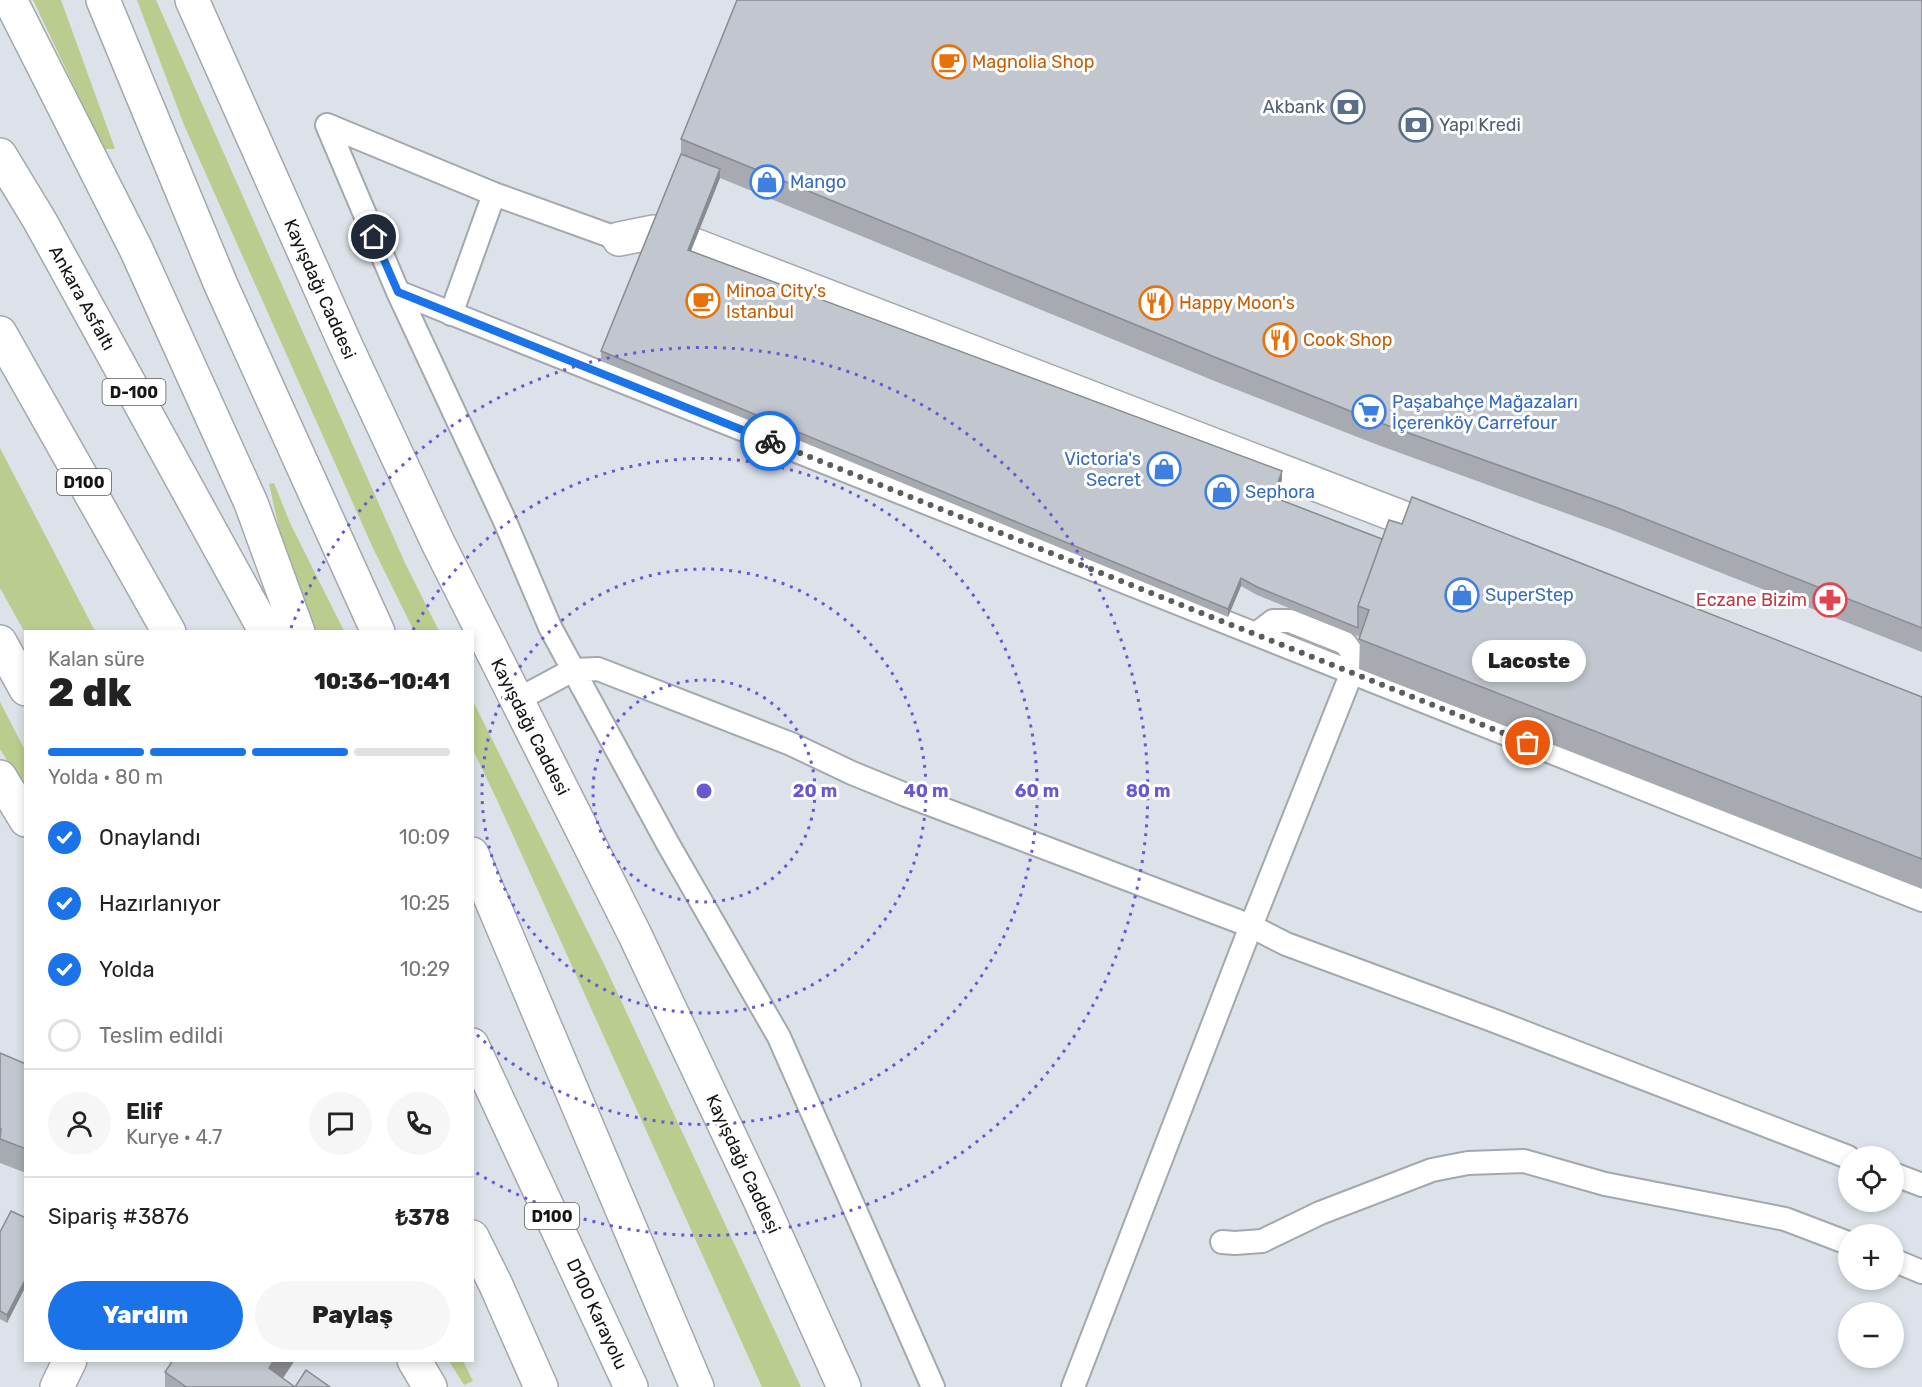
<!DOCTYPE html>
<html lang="tr">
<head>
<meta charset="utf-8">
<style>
  :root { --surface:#fff; --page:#f6f6f6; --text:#222; --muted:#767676; --line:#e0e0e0; --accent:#1a73e8 }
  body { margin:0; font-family:Rubik,sans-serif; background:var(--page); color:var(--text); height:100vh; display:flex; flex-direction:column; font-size:22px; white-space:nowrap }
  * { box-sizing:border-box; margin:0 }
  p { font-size:20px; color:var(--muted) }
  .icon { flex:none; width:33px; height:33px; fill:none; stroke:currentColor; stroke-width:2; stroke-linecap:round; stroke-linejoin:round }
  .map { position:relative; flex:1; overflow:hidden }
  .details { position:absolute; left:24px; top:630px; width:450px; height:732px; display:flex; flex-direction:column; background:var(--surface); border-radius:0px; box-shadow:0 3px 9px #0003 }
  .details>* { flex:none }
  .fabs { position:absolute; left:1838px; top:1146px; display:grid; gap:12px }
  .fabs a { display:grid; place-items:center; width:66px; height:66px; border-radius:50%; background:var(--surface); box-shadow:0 3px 9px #0003; font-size:30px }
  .pin { position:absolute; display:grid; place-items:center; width:51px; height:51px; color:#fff; margin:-26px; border:3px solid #fff; border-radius:50%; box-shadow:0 2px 6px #0007 }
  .courier { position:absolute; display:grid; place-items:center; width:60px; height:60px; margin:-30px; border:4px solid #1a73e8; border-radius:50%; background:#fff; color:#222; box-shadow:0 2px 8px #0007 }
  .bubble { position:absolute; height:42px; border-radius:21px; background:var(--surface); box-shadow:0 3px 9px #0003; font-size:20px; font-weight:800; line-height:42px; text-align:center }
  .headline em { font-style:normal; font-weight:800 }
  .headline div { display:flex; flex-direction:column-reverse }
  .headline { display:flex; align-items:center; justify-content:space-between; height:102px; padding:0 24px }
  h1 { font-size:39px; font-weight:800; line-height:45px }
  .bar { display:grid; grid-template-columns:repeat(4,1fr); gap:9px 6px; align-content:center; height:72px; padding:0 24px }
  .bar i { height:8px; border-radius:4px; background:var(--line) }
  .bar .current { background:var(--accent) }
  .bar p { grid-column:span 4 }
  .line { display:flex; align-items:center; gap:15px; padding:0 24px; border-top:2px solid var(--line) }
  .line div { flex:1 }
  .round { display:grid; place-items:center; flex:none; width:63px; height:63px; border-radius:32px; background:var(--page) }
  ol { padding:0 24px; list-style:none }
  li { display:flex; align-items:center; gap:18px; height:66px }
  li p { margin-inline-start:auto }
  li .icon { padding:6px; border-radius:50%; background:var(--accent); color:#fff; stroke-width:4 }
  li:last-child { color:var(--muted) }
  li i { width:33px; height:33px; border:3px solid var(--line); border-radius:50% }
  .button { display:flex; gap:12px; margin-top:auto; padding:12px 24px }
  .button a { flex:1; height:69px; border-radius:36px; background:var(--accent); color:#fff; font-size:24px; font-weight:800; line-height:69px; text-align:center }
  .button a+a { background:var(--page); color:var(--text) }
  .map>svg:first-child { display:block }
  .green { fill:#bbcd8e }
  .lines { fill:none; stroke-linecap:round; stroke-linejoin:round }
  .lane-casing { stroke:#a3a7ae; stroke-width:26 }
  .street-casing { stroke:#a3a7ae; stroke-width:36 }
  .primary-casing { stroke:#a3a7ae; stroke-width:36 }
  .highway-casing { stroke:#a3a7ae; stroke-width:36 }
  .lane { stroke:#fff; stroke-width:22 }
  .street { stroke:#fff; stroke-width:33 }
  .primary { stroke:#fff; stroke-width:33 }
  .highway { stroke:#fff; stroke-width:33 }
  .wall { fill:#a7aab1 }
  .shaded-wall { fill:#888b90 }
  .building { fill:#c2c6ce; stroke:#888b90; stroke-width:1.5 }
  .done { stroke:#5a5c60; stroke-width:6; stroke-dasharray:0 10.8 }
  .route { stroke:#1a73e8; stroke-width:8 }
  .ring { fill:none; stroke:#6858d1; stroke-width:3; stroke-dasharray:3 6 }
  .labels { text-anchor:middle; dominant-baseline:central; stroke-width:6; stroke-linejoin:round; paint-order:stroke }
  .shield { fill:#fff; stroke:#5a5b5d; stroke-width:1.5 }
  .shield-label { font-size:16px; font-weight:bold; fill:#131517 }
  .food-label { font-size:18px; fill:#c56008; stroke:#fff; text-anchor:start }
  .service-label { font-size:18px; fill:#4e5e75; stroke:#fff; text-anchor:end }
  .shop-label { font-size:18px; fill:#366cbe; stroke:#fff; text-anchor:start }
  .street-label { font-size:18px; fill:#131517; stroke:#fff }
  .health-label { font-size:18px; fill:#be3a42; stroke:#fff; text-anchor:end }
  .centre { fill:#6858d1; stroke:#fff; stroke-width:3 }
  .ring-label { font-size:18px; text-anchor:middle; font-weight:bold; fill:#6858d1; stroke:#fff; stroke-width:6; stroke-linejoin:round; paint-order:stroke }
</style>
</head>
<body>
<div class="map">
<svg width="1922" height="1387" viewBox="0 0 1922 1387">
  <rect width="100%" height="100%" fill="#dde1e9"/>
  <path class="green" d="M33,0H61L115,149H104Z
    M137,0H156L405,563L439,631H414L372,546L184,125Z
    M0,448L95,631L25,633L0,588Z
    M274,483L290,523L344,631H314L311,625L288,568L269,484Z
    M472,699L603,962L801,1387H762L497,800L473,750Z
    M0,702L25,750V790L0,749Z
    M449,1361H463L473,1381L464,1385Z"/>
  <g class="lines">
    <g class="lane-casing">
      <path id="lane" d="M327,125L398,292L504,519L550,627L668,844L779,1037L933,1387
        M327,125L494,194L619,239
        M398,292L1922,900
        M451,314L494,194
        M517,700L573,670L598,669L791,744L852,773L906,795L1251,926L1286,944L1492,1020L1848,1157
        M1893,1174L1922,1185
        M1222,1242L1235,1243L1262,1241L1320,1213L1432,1170L1468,1163L1524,1161L1605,1184L1785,1219L1848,1243
        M1893,1260L1922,1272
        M1073,1387L1251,926L1352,672L1356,658L1345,643L1290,621H1273L1256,634"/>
    </g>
    <g class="street-casing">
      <path id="street" d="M619,239L654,232L694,245L1445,534"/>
    </g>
    <g class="primary-casing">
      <path id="primary" d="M192,0L346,346L438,543L635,935L759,1198L844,1387"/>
    </g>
    <g class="highway-casing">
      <path id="highway" d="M10,0L136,249L251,503L298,632
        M103,0L221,285L378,632
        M0,155L40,221L266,632
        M0,333L169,632
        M0,642L26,689
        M0,777L26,820
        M472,854L697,1387
        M472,1045L631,1387
        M472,1237L495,1283L541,1387
        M414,1360L430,1387
        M57,1387L70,1360"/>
    </g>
    <use href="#lane" class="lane"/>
    <use href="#street" class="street"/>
    <use href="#primary" class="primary"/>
    <use href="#highway" class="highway"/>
  </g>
  <path class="wall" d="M1922,0V652L1615,531L1378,445L1217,382L720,178L691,251L1282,480L1276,498L1382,539L1922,697V889L1359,669L1360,637L1257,595L1241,586L1228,617L601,359V351L681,154V139Z
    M0,1053L26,1064V1173L0,1163Z
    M26,1218L7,1323L0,1319V1232Z
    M173,1360H295L283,1378L295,1387H330H165V1372Z"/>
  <path class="shaded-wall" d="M720,169V178L688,258V250Z
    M1282,471V480L1273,505V497Z
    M1241,578V586L1228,617V609Z
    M26,1278V1286L7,1323V1315Z
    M274,1360H295L277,1387L269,1368Z"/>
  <path class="building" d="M737,0H1922V628L1615,507L1378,422L1217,358L681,139Z
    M681,154L720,169L688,250L1282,471L1273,497L1382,539L1358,606V628L1257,587L1241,578L1228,609L601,351Z
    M1412,497L1922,697V859L1359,639L1369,610L1358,606L1389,520L1402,524Z
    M0,1053L26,1064V1149L0,1139L1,1129H0Z
    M11,1211L26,1218V1278L7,1315L0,1311V1232Z
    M173,1360H274L269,1368L295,1387L306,1370L330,1387H184L185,1386L165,1372Z"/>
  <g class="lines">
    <path class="done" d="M770,441L1528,743"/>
    <path class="route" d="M374,237L398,292L770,441"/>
  </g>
  <g class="ring">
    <circle cx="704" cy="791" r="111"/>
    <circle cx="704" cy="791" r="222"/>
    <path d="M413 630A333 333 0 1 1 473 1031"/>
    <path d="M291 628A444 444 0 1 1 475 1172"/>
  </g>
  <defs>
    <g id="cafe-ring" transform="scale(1.725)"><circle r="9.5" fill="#fff" stroke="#e8710a" stroke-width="1.5"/><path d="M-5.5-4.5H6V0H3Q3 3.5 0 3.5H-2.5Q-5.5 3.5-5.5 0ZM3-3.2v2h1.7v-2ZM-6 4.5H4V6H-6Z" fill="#e8710a"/></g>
    <g id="bank-ring" transform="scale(1.725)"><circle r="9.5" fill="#fff" stroke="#5c6f8a" stroke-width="1.5"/><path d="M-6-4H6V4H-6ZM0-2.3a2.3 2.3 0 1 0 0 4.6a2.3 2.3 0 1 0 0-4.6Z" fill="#5c6f8a"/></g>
    <g id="shop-ring" transform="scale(1.725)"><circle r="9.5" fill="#fff" stroke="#3f7fe0" stroke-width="1.5"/><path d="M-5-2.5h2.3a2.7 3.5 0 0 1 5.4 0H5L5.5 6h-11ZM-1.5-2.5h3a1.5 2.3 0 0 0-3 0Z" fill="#3f7fe0"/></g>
    <g id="restaurant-ring" transform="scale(1.725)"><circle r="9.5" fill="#fff" stroke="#e8710a" stroke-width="1.5"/><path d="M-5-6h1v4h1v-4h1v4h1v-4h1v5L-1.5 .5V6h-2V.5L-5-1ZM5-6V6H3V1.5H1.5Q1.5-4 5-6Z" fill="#e8710a"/></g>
    <g id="supermarket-ring" transform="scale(1.725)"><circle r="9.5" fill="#fff" stroke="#3f7fe0" stroke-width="1.5"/><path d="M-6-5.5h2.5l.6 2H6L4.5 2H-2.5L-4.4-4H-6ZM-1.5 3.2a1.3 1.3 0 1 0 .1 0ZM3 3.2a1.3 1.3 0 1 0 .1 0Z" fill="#3f7fe0"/></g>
    <g id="pharmacy-ring" transform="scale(1.725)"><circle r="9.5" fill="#fff" stroke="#e0444e" stroke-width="1.5"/><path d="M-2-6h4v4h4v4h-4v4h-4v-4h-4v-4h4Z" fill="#e0444e"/></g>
  </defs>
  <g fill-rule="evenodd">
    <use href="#cafe-ring" x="949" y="62"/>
    <use href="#bank-ring" x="1348" y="107"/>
    <use href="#bank-ring" x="1416" y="125"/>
    <use href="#shop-ring" x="767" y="182"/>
    <use href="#cafe-ring" x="703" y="301"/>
    <use href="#restaurant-ring" x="1156" y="303"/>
    <use href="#restaurant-ring" x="1280" y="340"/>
    <use href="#supermarket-ring" x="1369" y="412"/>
    <use href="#shop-ring" x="1164" y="469"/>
    <use href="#shop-ring" x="1222" y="492"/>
    <use href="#shop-ring" x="1462" y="595"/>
    <use href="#pharmacy-ring" x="1830" y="600"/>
  </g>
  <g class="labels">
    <g class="shield">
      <rect x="102.5" y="379" width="63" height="26" rx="4.5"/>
      <rect x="57" y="469" width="54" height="26" rx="4.5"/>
      <rect x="525" y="1203" width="54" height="26" rx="4.5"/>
    </g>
    <g class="shield-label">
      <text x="134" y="392">D-100</text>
      <text x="84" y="482">D100</text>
      <text x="552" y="1216">D100</text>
    </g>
    <g class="food-label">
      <text x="972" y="62">Magnolia Shop</text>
      <text x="726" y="291">Minoa City's<tspan x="726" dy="21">Istanbul</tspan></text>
      <text x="1179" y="303">Happy Moon's</text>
      <text x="1303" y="340">Cook Shop</text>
    </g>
    <g class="service-label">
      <text x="1325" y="107">Akbank</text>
      <text x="1439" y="125" text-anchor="start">Yapı Kredi</text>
    </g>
    <g class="shop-label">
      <text x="790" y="182">Mango</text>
      <text x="1392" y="402">Paşabahçe Mağazaları<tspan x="1392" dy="21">İçerenköy Carrefour</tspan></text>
      <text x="1141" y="459" text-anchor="end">Victoria's<tspan x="1141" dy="21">Secret</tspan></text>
      <text x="1245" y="492">Sephora</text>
      <text x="1485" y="595">SuperStep</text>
    </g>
    <g class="street-label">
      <text transform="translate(320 289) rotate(66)">Kayışdağı Caddesi</text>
      <text transform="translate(82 298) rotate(61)">Ankara Asfaltı</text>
      <text transform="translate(530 727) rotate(63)">Kayışdağı Caddesi</text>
      <text transform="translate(743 1164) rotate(65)">Kayışdağı Caddesi</text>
      <text transform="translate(597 1314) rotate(65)">D100 Karayolu</text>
    </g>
    <g class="health-label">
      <text x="1807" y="600">Eczane Bizim</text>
    </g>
  </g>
  <circle cx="704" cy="791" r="9" class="centre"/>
  <g class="ring-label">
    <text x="815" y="797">20 m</text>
    <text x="926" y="797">40 m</text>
    <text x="1037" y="797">60 m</text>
    <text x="1148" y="797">80 m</text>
  </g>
</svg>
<div class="fabs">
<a><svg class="icon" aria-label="locate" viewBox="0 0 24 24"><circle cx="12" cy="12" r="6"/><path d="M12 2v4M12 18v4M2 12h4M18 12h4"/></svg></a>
<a>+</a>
<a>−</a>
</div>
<div class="pin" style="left:1528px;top:743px;background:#ea580c"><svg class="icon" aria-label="bag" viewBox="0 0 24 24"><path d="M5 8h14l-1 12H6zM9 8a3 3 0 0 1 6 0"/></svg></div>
<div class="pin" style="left:374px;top:237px;background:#1f2937"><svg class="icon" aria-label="home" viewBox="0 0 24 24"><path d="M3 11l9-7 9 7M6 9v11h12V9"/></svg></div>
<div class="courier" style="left:770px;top:441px"><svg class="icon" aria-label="bike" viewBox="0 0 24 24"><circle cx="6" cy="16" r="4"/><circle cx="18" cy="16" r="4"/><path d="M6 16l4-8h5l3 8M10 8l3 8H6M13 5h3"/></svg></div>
<div class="bubble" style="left:1472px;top:640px;width:114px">Lacoste</div>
<section class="details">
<div class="headline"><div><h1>2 dk</h1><p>Kalan süre</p></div><em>10:36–10:41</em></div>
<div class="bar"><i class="current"></i><i class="current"></i><i class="current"></i><i></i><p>Yolda · 80 m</p></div>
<ol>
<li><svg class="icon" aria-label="check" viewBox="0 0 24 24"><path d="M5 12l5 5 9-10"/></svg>Onaylandı<p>10:09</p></li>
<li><svg class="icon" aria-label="check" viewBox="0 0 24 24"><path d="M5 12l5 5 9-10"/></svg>Hazırlanıyor<p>10:25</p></li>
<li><svg class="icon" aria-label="check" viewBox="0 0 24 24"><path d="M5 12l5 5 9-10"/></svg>Yolda<p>10:29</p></li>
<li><i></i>Teslim edildi</li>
</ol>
<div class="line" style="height:108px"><a class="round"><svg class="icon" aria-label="person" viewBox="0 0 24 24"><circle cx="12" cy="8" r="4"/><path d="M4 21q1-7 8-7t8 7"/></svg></a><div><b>Elif</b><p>Kurye · 4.7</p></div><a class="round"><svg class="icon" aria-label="chat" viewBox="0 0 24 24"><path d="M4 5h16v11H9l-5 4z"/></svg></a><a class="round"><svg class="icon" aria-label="phone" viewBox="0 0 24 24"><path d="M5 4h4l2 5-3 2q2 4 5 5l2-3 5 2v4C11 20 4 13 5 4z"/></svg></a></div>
<div class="line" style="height:78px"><div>Sipariş #3876</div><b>₺378</b></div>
<div class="button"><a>Yardım</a><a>Paylaş</a></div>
</section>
</div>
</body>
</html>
